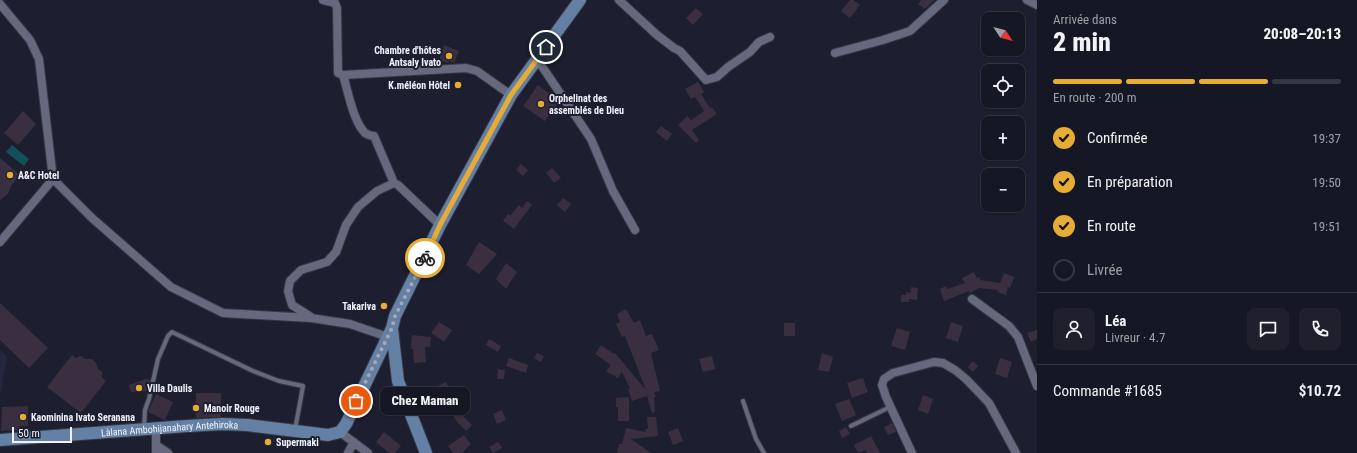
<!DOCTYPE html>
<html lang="fr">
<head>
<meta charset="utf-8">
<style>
  :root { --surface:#161724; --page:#1f202c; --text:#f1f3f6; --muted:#9e9fa6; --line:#353641; --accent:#e7ac36 }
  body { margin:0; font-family:"Roboto Condensed",sans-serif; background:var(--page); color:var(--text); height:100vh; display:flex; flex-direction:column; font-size:15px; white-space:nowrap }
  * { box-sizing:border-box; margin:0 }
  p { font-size:13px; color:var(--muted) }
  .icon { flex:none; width:22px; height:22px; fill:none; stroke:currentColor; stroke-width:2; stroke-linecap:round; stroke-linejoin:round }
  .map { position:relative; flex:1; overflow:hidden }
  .sheet { display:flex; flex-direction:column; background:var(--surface); width:320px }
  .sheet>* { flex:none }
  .needle { width:26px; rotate:126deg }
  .buttons { position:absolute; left:981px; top:12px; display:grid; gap:8px }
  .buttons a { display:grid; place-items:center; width:44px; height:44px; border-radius:8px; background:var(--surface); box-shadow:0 1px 3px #0004,0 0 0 1px var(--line); font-size:20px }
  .scale { position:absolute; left:12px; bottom:10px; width:60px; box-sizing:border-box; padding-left:4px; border:2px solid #f0f2fe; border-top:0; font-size:11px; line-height:14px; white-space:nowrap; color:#f0f2fe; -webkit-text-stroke:3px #1d1f30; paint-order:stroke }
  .pin { position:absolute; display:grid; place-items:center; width:34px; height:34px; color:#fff; margin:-17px; border:2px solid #fff; border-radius:50%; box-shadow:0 1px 4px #0007 }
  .courier { position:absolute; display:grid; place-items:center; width:40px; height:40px; margin:-20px; border:3px solid #e7ac36; border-radius:50%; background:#fff; color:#222; box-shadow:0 1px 5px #0007 }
  .bubble { position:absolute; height:28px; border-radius:8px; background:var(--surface); box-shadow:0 1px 3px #0004,0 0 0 1px var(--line); font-size:13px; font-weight:800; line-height:28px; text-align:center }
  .summary em { font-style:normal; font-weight:800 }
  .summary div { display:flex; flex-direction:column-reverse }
  .summary { display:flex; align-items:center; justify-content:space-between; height:68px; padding:0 16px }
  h1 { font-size:26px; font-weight:800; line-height:30px }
  .bar { display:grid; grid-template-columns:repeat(4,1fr); gap:6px 4px; align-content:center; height:48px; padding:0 16px }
  .bar i { height:5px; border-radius:3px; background:var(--line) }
  .bar .active { background:var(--accent) }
  .bar p { grid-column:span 4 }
  .line { display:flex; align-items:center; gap:10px; padding:0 16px; border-top:1px solid var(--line) }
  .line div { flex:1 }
  .round { display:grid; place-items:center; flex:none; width:42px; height:42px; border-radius:8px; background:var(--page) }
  ol { padding:0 16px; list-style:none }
  li { display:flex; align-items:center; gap:12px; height:44px }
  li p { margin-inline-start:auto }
  li .icon { padding:4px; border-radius:50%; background:var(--accent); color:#111; stroke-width:4 }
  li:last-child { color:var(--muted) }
  li i { width:22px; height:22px; border:2px solid var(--line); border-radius:50% }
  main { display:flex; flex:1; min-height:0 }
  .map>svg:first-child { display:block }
  .built { fill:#25273e }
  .water { fill:#154f5a }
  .building { fill:#392f40 }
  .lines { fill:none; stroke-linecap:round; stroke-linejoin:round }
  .lane-casing { stroke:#363845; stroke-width:6 }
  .street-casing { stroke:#363845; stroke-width:10 }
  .secondary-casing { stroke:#363845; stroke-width:14 }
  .lane { stroke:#66697d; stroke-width:4 }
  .street { stroke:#66697d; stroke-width:8 }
  .secondary { stroke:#6480a4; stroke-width:12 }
  .done { stroke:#a6a8b6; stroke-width:4; stroke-dasharray:0 7.2 }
  .route { stroke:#e7ac36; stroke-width:5 }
  .poi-dot { fill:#e7ac36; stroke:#1d1f30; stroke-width:1.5 }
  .labels { text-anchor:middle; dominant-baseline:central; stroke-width:4; stroke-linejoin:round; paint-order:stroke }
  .poi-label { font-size:10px; font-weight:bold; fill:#f0f2fe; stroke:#1d1f30; text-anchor:start }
  .street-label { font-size:10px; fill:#f0f2fe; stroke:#1d1f30 }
</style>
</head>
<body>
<main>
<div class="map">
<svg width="1037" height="453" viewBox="0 0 1037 453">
  <rect width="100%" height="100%" fill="#1d1f30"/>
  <path class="built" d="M0,349L7,357L0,396Z"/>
  <path class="water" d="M12,145L29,159L24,166L6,152Z"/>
  <path class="building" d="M850,0H853L860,5L850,18L841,11Z
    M921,0H934L925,9L918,4Z
    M696,8L703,14L693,25L686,18Z
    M444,45L459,51L454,63L449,61L448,63L439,60Z
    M698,82L704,92L701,94L710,108L712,107L717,114L692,130L699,140L696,143L678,125L687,116L691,120L704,111L695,97L691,99L685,89Z
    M538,85L559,101L545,121L523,106Z
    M23,111L36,124L18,145L4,133Z
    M661,126L672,134L667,141L656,132Z
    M0,158L20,175L11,186L8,194L0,200Z
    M521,164L528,170L523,176L516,170Z
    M552,168L561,178L554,183L546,173Z
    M563,198L571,204L565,212L557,205Z
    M527,201L532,205L514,229L503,221L508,214L510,216L519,205L522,208Z
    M479,242L497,254L479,274L466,265Z
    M506,263L517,272L506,289L496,279Z
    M974,272L977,278L980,277V280L1000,283L1004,273L1014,277L1010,288L1008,287L1006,295L997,292L998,290L979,288L970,293L969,291L944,301L940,289L946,286L947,289L965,283L962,278Z
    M911,287L918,288L917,300L909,299V302H901V295H906V292L910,293Z
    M0,303L48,348L29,368L0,340Z
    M626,309L634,323L640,320L646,336L652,334L659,350L651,353L660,391L654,392L656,397H654L655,412L652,413L647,396L632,401L628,389L630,388L622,372L618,378L606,371L611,365L595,354L601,345L614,354L615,353L646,390L625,336L622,337L616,324L620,322L617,314Z
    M439,322L452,330L444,342L431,333Z
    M951,322L963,326L958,342L946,338Z
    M784,323H795V336H784Z
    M897,328L910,332L905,350L891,346Z
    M1037,330V339L1031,342L1027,333Z
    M412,335L431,337L430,347H425L426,362L414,363L413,349H411Z
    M489,339L501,346L498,352L486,345Z
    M537,353L544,356L541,362L534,358Z
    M822,353L833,357L829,372L818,370Z
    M72,355L76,358L81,356L85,359H92L96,363L98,369L102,372V377L106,381L81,413L47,387Z
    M712,356L715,369L703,372L699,359Z
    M509,358L528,365L526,373L506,366Z
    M1000,358L1012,362L1007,378L995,374Z
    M973,361L978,366L973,372L968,367Z
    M498,369L505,370L504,379H497Z
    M863,378L868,392L852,398L847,383Z
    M146,379L150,380L147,391L131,392L129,385Z
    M446,382L454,398L456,397L467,413L463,416L472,425L466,431L458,423L441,398L440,399L434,388Z
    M196,393H221V417L196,418Z
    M156,394L173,402L165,420L148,412Z
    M923,395L933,399L928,414L918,410Z
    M629,397V421H618V407H616V398Z
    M849,399L856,415L842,421L835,404Z
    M28,406V426H20V430L1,431L2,407Z
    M502,410L506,420L497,424L493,414Z
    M647,417H656L658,436L631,439L651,453H617L619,444H622L626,428L646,432L645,429H648Z
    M892,423L896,432L888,435L884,427Z
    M846,427L850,434L842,438L839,431Z
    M678,428L683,441L673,445L668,432Z
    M384,432L401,446L395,453H389L376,442Z
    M464,435L471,444L462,453H453L448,446Z
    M871,436L880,453H867L866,450L858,453L854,445Z
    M498,442L502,448L493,453L489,447Z"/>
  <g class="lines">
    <g class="lane-casing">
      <path id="lane" d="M743,401L756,439L764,453
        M851,426L890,407
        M144,428L145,410L149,399L158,359L168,336L172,332L253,371L279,381L303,386L295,430"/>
    </g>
    <g class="street-casing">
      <path id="street" d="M323,0L335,3L337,8L338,73L343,75L466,68L477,71L511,95
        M619,0L657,35L674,48L680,51L706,80L717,77L728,67L750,52L759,42L770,37
        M1027,0L1037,5
        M0,4L30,40L39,59L53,179L92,218L171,287L223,313L311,318L350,324L388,337
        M835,53L883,40L910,31L944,0
        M537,59L591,139L613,191L635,230
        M343,75C348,91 353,121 365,133C368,135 371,136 374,136L394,183
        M0,242L53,179
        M972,299L1009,326L1018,337L1037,386
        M311,317L292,305L288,291L290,281L301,270L327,262L336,252L346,225L358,207L377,191L394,183L398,185L440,225
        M156,429V453
        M340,432L368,453
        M156,445L168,453
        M348,453L354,442
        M912,453L886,397L882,385L884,379L893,373L934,362L943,363L955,370L966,379L989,403L1016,453"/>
    </g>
    <g class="secondary-casing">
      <g id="secondary">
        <path d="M392,329L398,381L426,453"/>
        <path id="s1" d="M0,440L187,426L222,424L247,425L328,435L340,432L346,424L392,328L395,316L440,225L511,95L580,0"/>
      </g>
    </g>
    <use href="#lane" class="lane"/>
    <use href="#street" class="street"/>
    <use href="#secondary" class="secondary"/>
  </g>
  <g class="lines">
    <path class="done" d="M356,401L392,328L395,316L425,258"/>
    <path class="route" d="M425,258L440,225L511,95L546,47"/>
  </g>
  <g class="poi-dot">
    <circle cx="449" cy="56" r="4"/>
    <circle cx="458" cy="85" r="4"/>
    <circle cx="541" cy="104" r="4"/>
    <circle cx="10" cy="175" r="4"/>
    <circle cx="384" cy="306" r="4"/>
    <circle cx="139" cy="388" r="4"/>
    <circle cx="196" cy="408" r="4"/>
    <circle cx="23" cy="417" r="4"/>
    <circle cx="268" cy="442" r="4"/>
  </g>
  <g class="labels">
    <g class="poi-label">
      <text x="441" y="50" text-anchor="end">Chambre d'hôtes<tspan x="441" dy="12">Antsaly Ivato</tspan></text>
      <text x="450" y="85" text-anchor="end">K.méléon Hôtel</text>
      <text x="549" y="98">Orphelinat des<tspan x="549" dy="12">assemblés de Dieu</tspan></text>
      <text x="18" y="175">A&amp;C Hotel</text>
      <text x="376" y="306" text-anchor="end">Takariva</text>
      <text x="147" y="388">Villa Daulis</text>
      <text x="204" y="408">Manoir Rouge</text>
      <text x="31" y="417">Kaominina Ivato Seranana</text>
      <text x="276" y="442">Supermaki</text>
    </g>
    <g class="street-label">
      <text stroke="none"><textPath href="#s1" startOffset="170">Làlana Ambohijanahary Antehiroka</textPath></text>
    </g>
  </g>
</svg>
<div class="buttons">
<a><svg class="needle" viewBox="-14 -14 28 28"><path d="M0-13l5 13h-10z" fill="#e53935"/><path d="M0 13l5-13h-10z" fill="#9e9fa6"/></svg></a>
<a><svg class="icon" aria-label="locate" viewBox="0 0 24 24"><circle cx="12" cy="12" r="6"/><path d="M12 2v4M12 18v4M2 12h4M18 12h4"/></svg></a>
<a>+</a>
<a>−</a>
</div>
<div class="scale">50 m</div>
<div class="pin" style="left:356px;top:401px;background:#ea580c"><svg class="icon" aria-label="bag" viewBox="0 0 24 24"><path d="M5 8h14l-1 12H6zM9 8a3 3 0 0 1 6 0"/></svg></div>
<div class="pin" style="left:546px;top:47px;background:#1f2937"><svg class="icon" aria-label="home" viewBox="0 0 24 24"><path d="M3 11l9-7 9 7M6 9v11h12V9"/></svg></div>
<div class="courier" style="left:425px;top:258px"><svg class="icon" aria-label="bike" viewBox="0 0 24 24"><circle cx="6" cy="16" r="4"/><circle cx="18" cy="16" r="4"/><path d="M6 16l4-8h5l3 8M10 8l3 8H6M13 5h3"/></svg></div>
<div class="bubble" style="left:380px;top:387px;width:90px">Chez Maman</div>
</div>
<section class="sheet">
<div class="summary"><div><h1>2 min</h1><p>Arrivée dans</p></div><em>20:08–20:13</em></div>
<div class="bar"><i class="active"></i><i class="active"></i><i class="active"></i><i></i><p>En route · 200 m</p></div>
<ol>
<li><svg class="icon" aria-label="check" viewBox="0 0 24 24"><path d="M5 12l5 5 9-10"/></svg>Confirmée<p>19:37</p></li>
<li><svg class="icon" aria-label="check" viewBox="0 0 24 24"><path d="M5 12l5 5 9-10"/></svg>En préparation<p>19:50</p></li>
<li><svg class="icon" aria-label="check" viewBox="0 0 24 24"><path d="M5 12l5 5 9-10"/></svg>En route<p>19:51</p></li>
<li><i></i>Livrée</li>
</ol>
<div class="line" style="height:72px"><a class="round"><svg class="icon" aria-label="person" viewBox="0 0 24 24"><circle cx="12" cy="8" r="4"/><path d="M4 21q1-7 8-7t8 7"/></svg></a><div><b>Léa</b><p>Livreur · 4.7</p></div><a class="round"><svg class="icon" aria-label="chat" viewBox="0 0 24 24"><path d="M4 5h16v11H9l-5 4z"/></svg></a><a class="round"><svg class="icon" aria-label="phone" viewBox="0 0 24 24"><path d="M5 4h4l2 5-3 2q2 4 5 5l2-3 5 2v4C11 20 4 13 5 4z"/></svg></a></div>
<div class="line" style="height:52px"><div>Commande #1685</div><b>$10.72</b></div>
</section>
</main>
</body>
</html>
